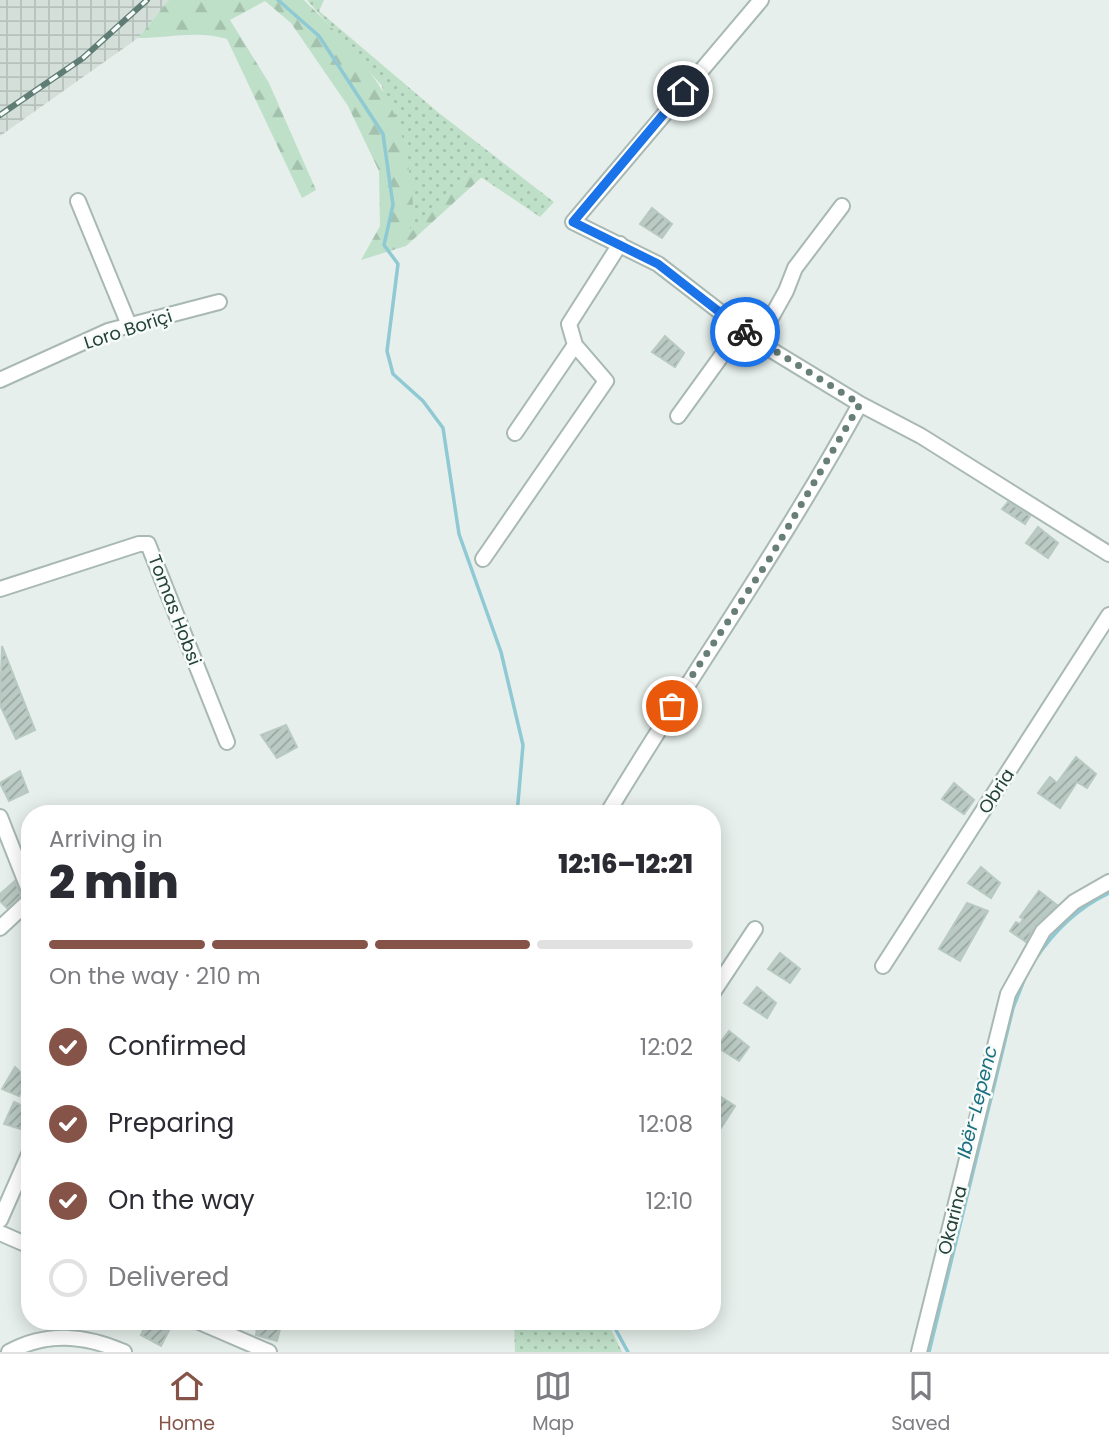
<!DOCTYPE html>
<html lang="en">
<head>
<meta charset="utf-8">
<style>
  :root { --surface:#fff; --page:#f2f2f3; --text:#2b2b33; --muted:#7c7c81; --line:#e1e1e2; --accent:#855347 }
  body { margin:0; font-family:Poppins,sans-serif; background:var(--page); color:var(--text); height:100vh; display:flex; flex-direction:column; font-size:26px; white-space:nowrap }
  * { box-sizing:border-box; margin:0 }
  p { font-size:23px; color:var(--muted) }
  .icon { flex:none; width:38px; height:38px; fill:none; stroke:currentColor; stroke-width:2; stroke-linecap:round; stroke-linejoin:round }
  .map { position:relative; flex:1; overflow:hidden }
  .drawer { position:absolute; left:21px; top:805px; width:700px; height:525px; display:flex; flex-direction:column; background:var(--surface); border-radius:28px; box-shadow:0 4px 18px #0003 }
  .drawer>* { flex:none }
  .pin { position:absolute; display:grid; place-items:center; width:60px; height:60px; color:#fff; margin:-30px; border:4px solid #fff; border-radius:50%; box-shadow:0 2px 7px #0007 }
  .courier { position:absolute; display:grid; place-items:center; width:70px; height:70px; margin:-35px; border:5px solid #1a73e8; border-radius:50%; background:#fff; color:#222; box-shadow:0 2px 9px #0007 }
  .headline em { font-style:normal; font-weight:800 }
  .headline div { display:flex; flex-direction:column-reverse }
  .headline { display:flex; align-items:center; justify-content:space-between; height:119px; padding:0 28px }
  h1 { font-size:46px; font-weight:800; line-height:52px }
  .bar { display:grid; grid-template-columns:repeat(4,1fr); gap:10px 7px; align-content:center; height:84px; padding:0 28px }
  .bar i { height:9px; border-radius:5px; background:var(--line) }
  .bar .selected { background:var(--accent) }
  .bar p { grid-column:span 4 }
  ol { padding:0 28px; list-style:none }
  li { display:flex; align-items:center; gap:21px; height:77px }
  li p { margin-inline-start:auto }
  li .icon { padding:7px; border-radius:50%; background:var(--accent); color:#fff; stroke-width:4 }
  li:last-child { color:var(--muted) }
  li i { width:38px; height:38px; border:4px solid var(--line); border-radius:50% }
  .tabs { display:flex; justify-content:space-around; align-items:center; height:98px; border-top:2px solid var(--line); background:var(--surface); font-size:19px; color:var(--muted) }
  .tabs a { display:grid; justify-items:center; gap:4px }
  .tabs .selected { color:var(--accent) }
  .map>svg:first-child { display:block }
  .industrial { fill:url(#industrial-grid) }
  .grass { fill:url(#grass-dots) }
  .forest { fill:url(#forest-firs) }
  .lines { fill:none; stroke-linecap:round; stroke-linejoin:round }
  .stream { stroke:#8ec9d4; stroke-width:3.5 }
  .building { fill:url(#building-hatch); stroke:#b8c9c2; stroke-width:2 }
  .street-casing { stroke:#a8b8b2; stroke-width:18 }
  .street { stroke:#fff; stroke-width:14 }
  .rail-casing { stroke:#5f7d75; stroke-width:6 }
  .rail { stroke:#f7fbf9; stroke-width:3.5; stroke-dasharray:10; stroke-linecap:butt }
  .done { stroke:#687f78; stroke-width:7; stroke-dasharray:0 12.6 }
  .route { stroke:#1a73e8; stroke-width:9 }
  .labels { text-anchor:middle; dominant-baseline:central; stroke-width:5; stroke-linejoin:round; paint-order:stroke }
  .street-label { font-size:18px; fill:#24423a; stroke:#f7fbf9 }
  .water-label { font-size:19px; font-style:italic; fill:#1c6f80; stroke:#f7fbf9 }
</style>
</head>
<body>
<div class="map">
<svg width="1109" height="1352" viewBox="0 0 1109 1352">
  <defs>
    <pattern id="industrial-grid" width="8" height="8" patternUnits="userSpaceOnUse" patternTransform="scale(1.75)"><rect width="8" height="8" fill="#d4dfda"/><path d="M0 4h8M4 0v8" fill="none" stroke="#b6c1bc"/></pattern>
    <pattern id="grass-dots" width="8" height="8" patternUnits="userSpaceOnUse" patternTransform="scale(1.75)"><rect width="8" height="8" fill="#bfe0c8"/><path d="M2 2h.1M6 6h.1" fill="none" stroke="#a4c1ad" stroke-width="1.8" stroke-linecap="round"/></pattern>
    <pattern id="forest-firs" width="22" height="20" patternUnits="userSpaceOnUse" patternTransform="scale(1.75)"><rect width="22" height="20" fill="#bfe0c8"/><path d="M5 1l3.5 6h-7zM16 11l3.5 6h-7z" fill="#a4c1ad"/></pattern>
    <pattern id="building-hatch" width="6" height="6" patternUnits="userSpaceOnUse" patternTransform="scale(1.75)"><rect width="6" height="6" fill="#bbcac4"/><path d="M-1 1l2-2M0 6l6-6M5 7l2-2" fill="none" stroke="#98a6a0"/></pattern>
  </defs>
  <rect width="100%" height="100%" fill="#e6efeb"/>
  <path class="industrial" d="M0,0H169L138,38L0,136Z"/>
  <path class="grass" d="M307,0H324L319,11L439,113L554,202L540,217L472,171L408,236L382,86Z
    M514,1321H607L622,1352H515Z"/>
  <path class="forest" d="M169,0H304C357,53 400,93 409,171C413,197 415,209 409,234L472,171L482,177L406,246L361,260L380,226L379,171L348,106L291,23L265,1L230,20L269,83L316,190L302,198L227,39C199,30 168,38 138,38Z"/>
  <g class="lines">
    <path class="stream" d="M278,0L319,36L383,134L393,205L384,245L398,264L387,351L393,374L423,401L443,428L459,534L501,652L523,745L517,814
      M1034,961C1053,932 1077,908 1109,893
      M611,1321L628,1352
      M929,1352L1013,1008L1024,980"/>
  </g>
  <path class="building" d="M652,208L672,224L662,238L640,224Z
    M665,336L684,353L675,367L652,352Z
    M1008,502L1030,516L1025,524L1002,509Z
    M1038,527L1058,543L1048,558L1026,543Z
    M2,646L35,730L16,739L0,705Z
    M286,725L297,747L277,758L261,735Z
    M1076,757L1096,774L1087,788L1077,782L1060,808L1038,793L1050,777L1057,783Z
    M20,771L28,792L9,801L0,783Z
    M954,783L974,800L964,814L942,799Z
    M981,867L1000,883L991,898L968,883Z
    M15,881L21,896L7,908L0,901V894Z
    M1039,891L1057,905L1036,924L1026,942L1010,931L1016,922L1020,924L1023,919L1020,917Z
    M967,903L988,911L960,961L939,949Z
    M780,953L800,969L790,983L768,969Z
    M757,987L776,1003L767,1018L744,1003Z
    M729,1031L749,1047L739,1061L717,1047Z
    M15,1067L29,1080L19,1096L2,1089Z
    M718,1095L735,1106L721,1128L712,1123V1106Z
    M14,1102L30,1109L27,1131L4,1124Z
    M147,1321H174L161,1346L141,1335Z
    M258,1321H282L277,1341L256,1335Z"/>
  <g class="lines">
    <g class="street-casing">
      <path id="street" d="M761,0L573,222L658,264L763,345L860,404L921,436L1109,554
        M78,201L129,325
        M758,341L786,291L795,268L842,206
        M0,380L108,331L219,302
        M678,416L741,329
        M515,433L575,345
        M483,559L606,381L575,345L569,324L620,244
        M0,589L139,544H148L227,742
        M607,814C690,676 783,545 860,404
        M0,817L30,893
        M0,928L30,900
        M883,966L1109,615
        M712,994L755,929
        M0,1220L30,1152
        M0,1233L30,1246
        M197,1321L269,1352
        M9,1352C47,1331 85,1335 124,1352
        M919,1352L1008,994L1043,931L1074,902L1109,882"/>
    </g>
    <use href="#street" class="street"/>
    <g class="rail-casing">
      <path id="rail" d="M0,115L83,58L147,0"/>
    </g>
    <use href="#rail" class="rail"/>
  </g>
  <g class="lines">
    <path class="done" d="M672,706L770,558L860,404L745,332"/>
    <path class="route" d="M683,91L573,222L658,264L745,332"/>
  </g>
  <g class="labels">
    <g class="street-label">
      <text transform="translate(128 329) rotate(-18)">Loro Boriçi</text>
      <text transform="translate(175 610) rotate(69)">Tomas Hobsi</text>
      <text transform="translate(996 791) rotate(-57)">Obria</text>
      <text transform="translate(952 1220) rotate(-76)">Okarina</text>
    </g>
    <g class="water-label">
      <text transform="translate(977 1102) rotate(-76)">Ibër-Lepenc</text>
    </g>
  </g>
</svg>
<div class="pin" style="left:672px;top:706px;background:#ea580c"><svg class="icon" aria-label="bag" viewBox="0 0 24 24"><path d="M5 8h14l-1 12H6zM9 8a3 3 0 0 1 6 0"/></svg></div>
<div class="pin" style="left:683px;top:91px;background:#1f2937"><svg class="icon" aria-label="home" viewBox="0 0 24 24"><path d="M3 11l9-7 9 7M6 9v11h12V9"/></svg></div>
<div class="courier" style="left:745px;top:332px"><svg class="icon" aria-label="bike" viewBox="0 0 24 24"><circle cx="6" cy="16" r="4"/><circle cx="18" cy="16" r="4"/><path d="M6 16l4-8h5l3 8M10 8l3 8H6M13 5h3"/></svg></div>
<section class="drawer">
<div class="headline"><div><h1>2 min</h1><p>Arriving in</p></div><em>12:16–12:21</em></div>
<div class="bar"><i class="selected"></i><i class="selected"></i><i class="selected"></i><i></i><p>On the way · 210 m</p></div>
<ol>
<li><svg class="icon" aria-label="check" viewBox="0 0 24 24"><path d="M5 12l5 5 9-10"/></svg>Confirmed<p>12:02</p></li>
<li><svg class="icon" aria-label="check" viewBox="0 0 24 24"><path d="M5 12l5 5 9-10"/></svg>Preparing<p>12:08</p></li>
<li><svg class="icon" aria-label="check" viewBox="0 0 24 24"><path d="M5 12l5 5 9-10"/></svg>On the way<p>12:10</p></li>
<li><i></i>Delivered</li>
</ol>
</section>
</div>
<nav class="tabs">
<a class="selected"><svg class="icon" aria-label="home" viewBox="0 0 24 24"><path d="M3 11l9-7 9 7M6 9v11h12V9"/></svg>Home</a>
<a><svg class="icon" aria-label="map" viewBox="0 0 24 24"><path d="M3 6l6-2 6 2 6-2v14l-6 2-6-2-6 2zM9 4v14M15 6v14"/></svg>Map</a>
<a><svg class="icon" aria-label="saved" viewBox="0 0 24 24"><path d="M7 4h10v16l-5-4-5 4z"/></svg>Saved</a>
</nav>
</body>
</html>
